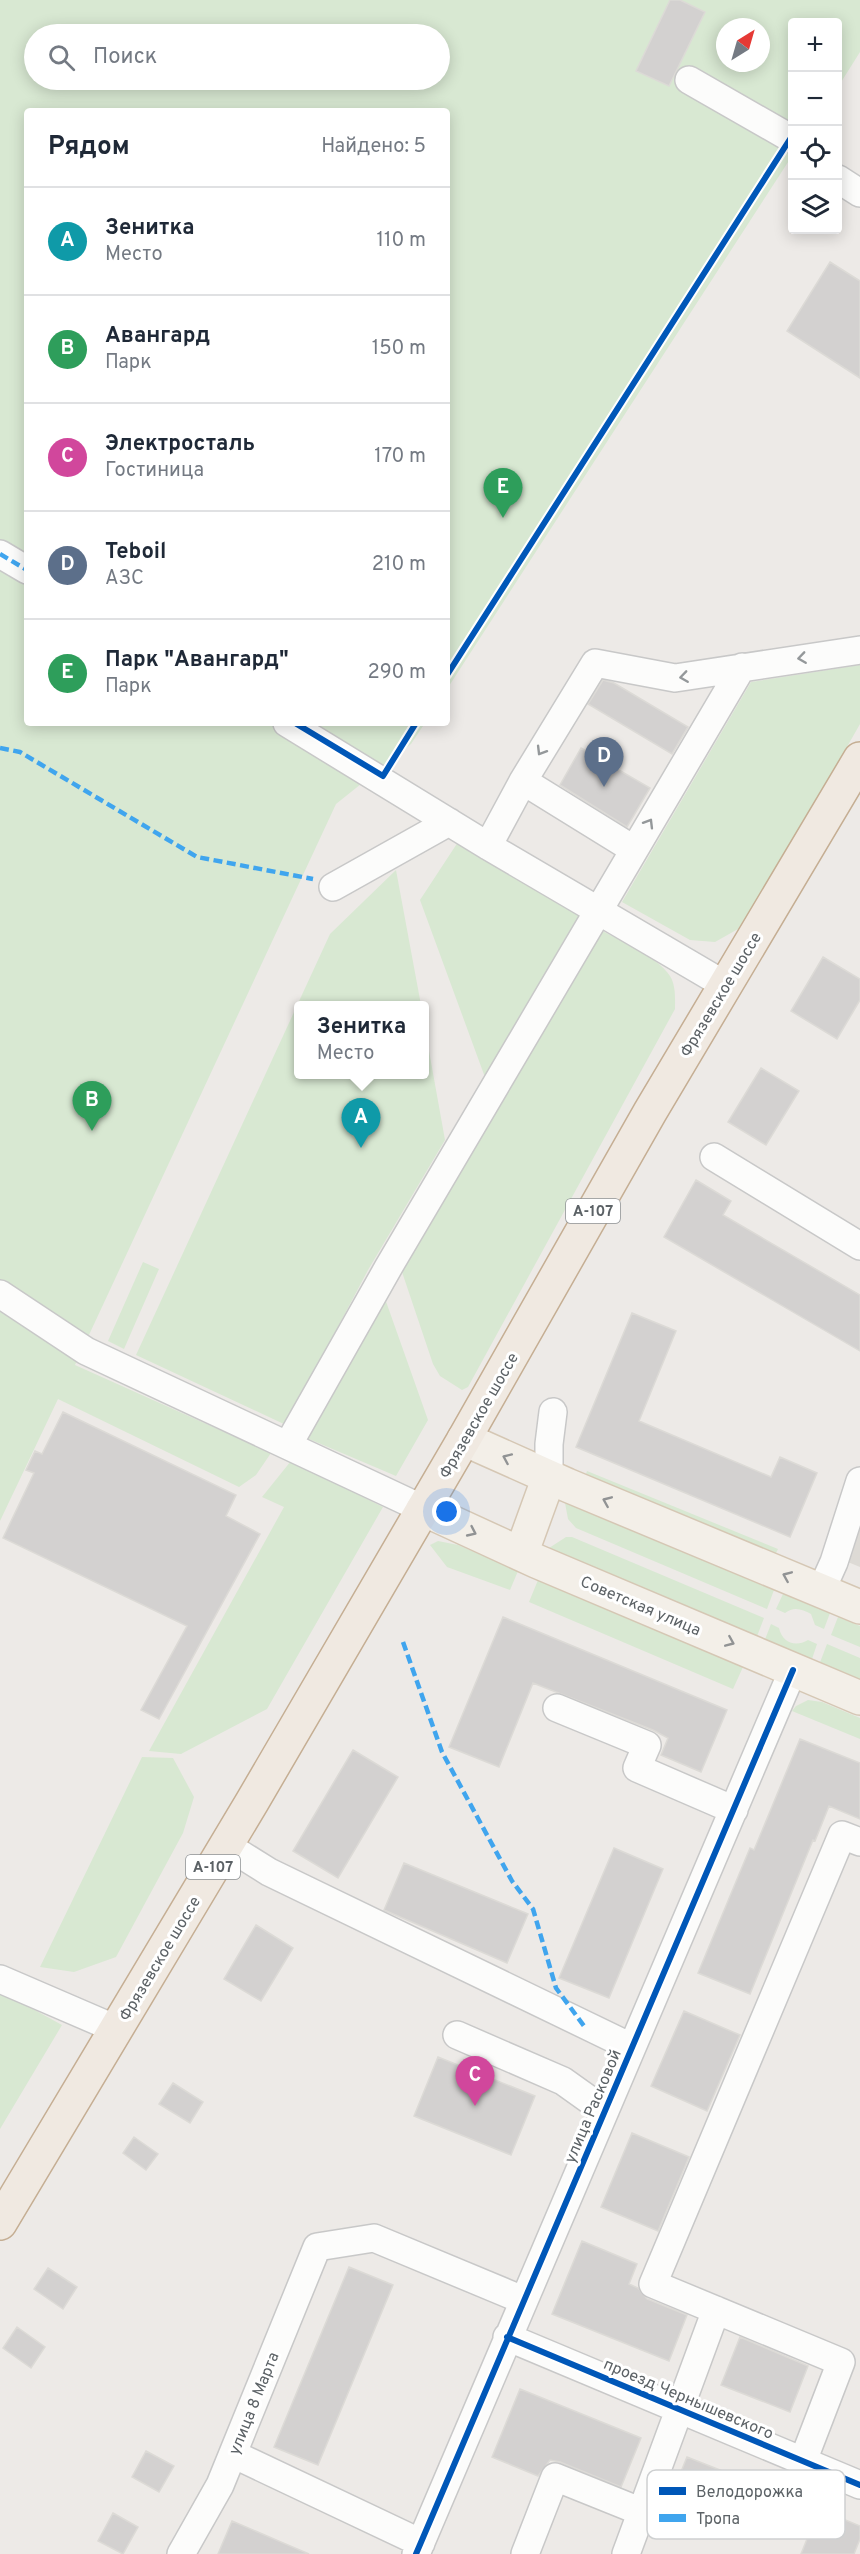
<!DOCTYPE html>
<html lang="ru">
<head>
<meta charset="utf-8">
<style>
  body { margin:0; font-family:Overpass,sans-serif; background:#f2f2f3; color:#1f2937 }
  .controls { position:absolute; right:18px; top:18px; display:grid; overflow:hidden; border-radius:6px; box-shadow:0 3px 15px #0003 }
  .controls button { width:54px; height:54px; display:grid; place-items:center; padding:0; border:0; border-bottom:2px solid #e0e1e3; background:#fff; color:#1f2937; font:30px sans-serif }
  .compass { position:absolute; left:716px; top:18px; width:54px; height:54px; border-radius:50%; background:#fff; box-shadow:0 3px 15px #0003; rotate:37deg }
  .you { position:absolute; left:447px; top:1512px; width:21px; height:21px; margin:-15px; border:4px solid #fff; border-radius:50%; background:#1a73e8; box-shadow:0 0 0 9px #1a73e833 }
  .badge { display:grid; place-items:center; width:39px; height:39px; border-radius:50%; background:#1a73e8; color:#fff; font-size:20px; font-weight:700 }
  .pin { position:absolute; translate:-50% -50px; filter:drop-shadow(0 2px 3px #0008) }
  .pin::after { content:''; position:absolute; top:32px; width:21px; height:18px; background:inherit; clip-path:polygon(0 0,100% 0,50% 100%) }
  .popup { position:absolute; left:294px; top:1001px; width:135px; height:78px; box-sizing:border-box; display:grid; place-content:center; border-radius:6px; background:#fff; filter:drop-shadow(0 2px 4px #0005); font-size:20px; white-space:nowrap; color:#747a83 }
  .popup b { font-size:22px; color:#1f2937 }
  .popup::after { content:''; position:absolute; left:50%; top:100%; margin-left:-12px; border:12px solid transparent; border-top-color:#fff }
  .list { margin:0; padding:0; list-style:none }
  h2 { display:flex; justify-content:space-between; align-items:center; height:78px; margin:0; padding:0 24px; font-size:26px }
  h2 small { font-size:20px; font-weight:400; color:#747a83 }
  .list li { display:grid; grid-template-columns:39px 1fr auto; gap:18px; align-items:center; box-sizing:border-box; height:108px; padding:0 24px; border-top:2px solid #e0e1e3 }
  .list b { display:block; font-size:22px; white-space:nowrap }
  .list p { margin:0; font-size:20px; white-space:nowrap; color:#747a83 }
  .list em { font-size:20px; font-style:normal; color:#747a83 }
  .icon { flex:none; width:33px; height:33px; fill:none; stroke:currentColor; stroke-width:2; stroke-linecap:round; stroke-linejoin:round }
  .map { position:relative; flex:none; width:860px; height:2554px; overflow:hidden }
  .search { position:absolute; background:#fff; box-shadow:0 3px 15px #0003; left:24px; top:24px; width:426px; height:66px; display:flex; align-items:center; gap:15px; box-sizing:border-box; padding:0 21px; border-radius:33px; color:#747a83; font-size:22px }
  .panel { position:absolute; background:#fff; box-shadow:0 3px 15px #0003; left:24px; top:108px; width:426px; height:618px; border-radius:6px }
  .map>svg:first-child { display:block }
  .education { fill:#dddad5 }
  .green { fill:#d8e8d2; fill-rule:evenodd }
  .building { fill:#d3d1d0; stroke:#dcdad6; stroke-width:1.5 }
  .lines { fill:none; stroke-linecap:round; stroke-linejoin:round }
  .minor-casing { stroke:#c8c8c8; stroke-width:30 }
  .major-casing { stroke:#d5c7b4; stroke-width:36 }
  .highway-casing { stroke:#c5ae93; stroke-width:36 }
  .minor { stroke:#fcfcfb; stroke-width:27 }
  .major { stroke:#f3efe8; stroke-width:33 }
  .highway { stroke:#f0e9e1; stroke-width:33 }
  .quiet { stroke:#40a5ee; stroke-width:4.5; stroke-dasharray:9 4.5; stroke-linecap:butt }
  .cycleway-casing { stroke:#fff; stroke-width:10 }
  .cycleway { stroke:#0057b8; stroke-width:6 }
  .oneway { stroke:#94989a }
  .oneway2 { stroke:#919394 }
  .labels { text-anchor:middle; stroke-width:6; stroke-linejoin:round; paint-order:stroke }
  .shield { fill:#fff; stroke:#8d9194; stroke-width:1.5 }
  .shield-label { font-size:15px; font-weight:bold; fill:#5c6266 }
  .street-label { font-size:16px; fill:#5c6266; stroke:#fff }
  .key { fill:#fff; stroke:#ced0d1; stroke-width:1.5 }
  .key-label { font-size:16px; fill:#5c6266 }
</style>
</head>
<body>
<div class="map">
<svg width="860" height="2554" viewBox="0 0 860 2554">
  <rect width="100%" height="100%" fill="#edeae7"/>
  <path class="education" d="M860 1522V1567L843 1560Z"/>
  <path class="green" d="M0 0H860V52L838 87V22H792V156L447 689V111H27V723H425L411 744 336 804 75 1365 271 1453 256 1475 239 1487 58 1399 0 1521ZM725 27H761V63H725ZM34 34H440V80H34Z
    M860 665V724L786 854 738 929 715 942 690 940 622 902 751 682Z
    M458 842 580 916 486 1080 420 900Z
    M396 870 421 1005 298 1006V1074H424V1023L445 1140 368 1270 286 1425 136 1355 330 934Z
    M599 929C620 941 657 956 670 976 676 986 675 998 675 1009L468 1387 462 1390 440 1376 433 1364 402 1272Z
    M143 1262 159 1269 124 1349 108 1341Z
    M383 1293 428 1420 396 1476 302 1436Z
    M291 1461 383 1507 267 1709 181 1754 149 1751 284 1507 262 1497Z
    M587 1471 778 1549 774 1557 584 1480Z
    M565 1503 774 1590 767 1609 576 1528 568 1519Z
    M566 1537H572L764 1618 756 1639 546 1550Z
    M438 1541 458 1545 518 1571 510 1590 447 1567 430 1545Z
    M538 1580 743 1667 733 1689 529 1602Z
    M783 1594 830 1613 824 1629 815 1625 811 1614C802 1609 794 1606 785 1613L776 1609Z
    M838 1617 860 1626V1647L831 1635Z
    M771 1624 779 1628C782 1642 795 1648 808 1640L817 1644 811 1662 764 1642Z
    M827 1644 860 1658V1682L819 1665Z
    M808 1700 822 1702 860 1718V1739L792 1711 796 1706Z
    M142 1757 173 1758 194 1797 183 1833 116 1957 74 1972 40 1967Z
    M0 1991 62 2025 0 2129Z"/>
  <path class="building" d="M670 0H680L705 12 669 86 636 71Z
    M830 262 860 281V378L787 331Z
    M603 680 614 683 688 727 672 754 588 704Z
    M581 748 650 788 627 827 560 785Z
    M823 957 860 979V1000L837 1039 791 1011Z
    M761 1068 799 1091 766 1145 728 1122Z
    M696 1180 731 1201 723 1215 860 1295V1351L664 1237Z
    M632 1313 676 1331 639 1421 771 1477 780 1457 817 1473 790 1537 576 1447Z
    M63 1412 236 1495 226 1516 260 1534 159 1719 141 1710 187 1626 3 1538 34 1473 26 1470 35 1451 42 1454Z
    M503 1617 727 1710 701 1772 661 1755 668 1738 653 1730 533 1683 499 1767 449 1747Z
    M800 1739 860 1763V1819L829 1806 815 1841 813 1840 750 1994 698 1973 750 1848 754 1850Z
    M353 1750 398 1777 338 1878 293 1851Z
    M614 1848 663 1869 609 1998 559 1978Z
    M404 1863 528 1914 507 1963 384 1910Z
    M256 1925 293 1948 261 2001 224 1979Z
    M684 2011 740 2035 707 2111 651 2086Z
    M438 2057 535 2096 511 2155 414 2116Z
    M173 2083 203 2102 190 2123 159 2104Z
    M632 2133 689 2157 658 2231 601 2207Z
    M134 2137 158 2154 146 2170 123 2153Z
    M582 2241 637 2264 629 2284 638 2288 647 2299 687 2315 669 2361 552 2314Z
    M349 2267 393 2285 318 2465 274 2447Z
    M48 2268 77 2287 63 2309 34 2289Z
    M17 2327 45 2347 31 2368 3 2348Z
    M740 2337 808 2366 790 2412 721 2385Z
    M520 2389 641 2438 621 2487 560 2462 550 2460 538 2476 492 2457Z
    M146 2451 174 2466 159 2492 132 2477Z
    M687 2457 758 2485 738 2535 667 2506Z
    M819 2509 860 2526V2539L854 2554H801Z
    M113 2513 138 2527 123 2554 98 2541Z
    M232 2521 309 2554H218Z"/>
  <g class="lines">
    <g class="minor-casing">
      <path id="minor" d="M689 80 792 139
        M838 179 860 193
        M0 554 27 570
        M287 723 488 846 725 985
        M523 781 633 849
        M488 846 523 781 595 663 675 678 860 650
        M333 887 449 822
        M714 1157 860 1246
        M0 1294 86 1351 423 1509
        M288 1445 388 1268 742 667
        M549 1477V1444L553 1412
        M821 1591 834 1562 860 1481
        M557 1708 647 1745 637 1768 734 1810
        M226 1845 269 1872 631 2047
        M0 1979 116 2029
        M457 2035 563 2081 605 2111
        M507 2337 860 2485
        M233 2454 421 2543
        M803 2461 841 2362 653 2284 842 1835 860 1842
        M181 2554 220 2485 317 2247 374 2238 523 2300
        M416 2554 793 1670
        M525 2554 555 2477 642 2512
        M626 2554 716 2310"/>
    </g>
    <g class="major-casing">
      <path id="major" d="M464 1439 567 1485 860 1607
        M423 1509 536 1561 860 1698
        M521 1554 549 1477"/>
    </g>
    <g class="highway-casing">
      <path id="highway" d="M0 2223 252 1802 464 1439 650 1112 860 759"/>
    </g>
    <use href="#minor" class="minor"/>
    <use href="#major" class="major"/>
    <use href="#highway" class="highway"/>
    <path class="quiet" d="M0 554 27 570
      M0 748 20 752 197 857 313 879
      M403 1642 442 1752 512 1881 533 1909 556 1988 584 2026"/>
    <g class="cycleway-casing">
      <path id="cycleway" d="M447 675 792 136
        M295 723 383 776 416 723
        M507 2337 860 2485
        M416 2554 793 1670"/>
    </g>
    <use href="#cycleway" class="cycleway"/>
  </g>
  <defs><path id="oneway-chevron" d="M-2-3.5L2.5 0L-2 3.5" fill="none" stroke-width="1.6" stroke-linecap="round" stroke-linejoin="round" transform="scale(1.5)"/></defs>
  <g class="oneway">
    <use href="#oneway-chevron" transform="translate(802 658) rotate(172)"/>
    <use href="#oneway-chevron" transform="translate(684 677) rotate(172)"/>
    <use href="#oneway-chevron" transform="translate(541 751) rotate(121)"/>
    <use href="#oneway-chevron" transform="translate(649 823) rotate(-59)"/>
  </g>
  <g class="oneway2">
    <use href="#oneway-chevron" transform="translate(507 1458) rotate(-156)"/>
    <use href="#oneway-chevron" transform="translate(607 1501) rotate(-157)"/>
    <use href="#oneway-chevron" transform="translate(472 1532) rotate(25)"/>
    <use href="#oneway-chevron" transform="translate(787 1576) rotate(-157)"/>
    <use href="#oneway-chevron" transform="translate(730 1642) rotate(23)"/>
  </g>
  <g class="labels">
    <g class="shield">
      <rect x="566" y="1199" width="54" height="24" rx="4.5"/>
      <rect x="186" y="1855" width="54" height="24" rx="4.5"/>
    </g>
    <g class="shield-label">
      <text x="593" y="1216">А-107</text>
      <text x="213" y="1872">А-107</text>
    </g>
    <g class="street-label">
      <text transform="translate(720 994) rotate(-59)" y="6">Фрязевское шоссе</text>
      <text transform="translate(478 1415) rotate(-60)" y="6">Фрязевское шоссе</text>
      <text transform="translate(641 1605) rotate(23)" y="6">Советская улица</text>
      <text transform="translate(159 1958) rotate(-59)" y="6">Фрязевское шоссе</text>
      <text transform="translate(592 2106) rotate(-67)" y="6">улица Расковой</text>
      <text transform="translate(689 2398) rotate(23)" y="6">проезд Чернышевского</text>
      <text transform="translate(253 2403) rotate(-68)" y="6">улица 8 Марта</text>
    </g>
  </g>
  <rect x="647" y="2470" width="198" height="69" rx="9" class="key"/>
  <rect x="659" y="2487" width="27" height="8" fill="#0057b8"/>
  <rect x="659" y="2514" width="27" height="8" fill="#40a5ee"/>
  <g class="key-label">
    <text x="696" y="2497">Велодорожка</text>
    <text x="696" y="2524">Тропа</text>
  </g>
</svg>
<div class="controls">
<button>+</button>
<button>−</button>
<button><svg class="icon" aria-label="locate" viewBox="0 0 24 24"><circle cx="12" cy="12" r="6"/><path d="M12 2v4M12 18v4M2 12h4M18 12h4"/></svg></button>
<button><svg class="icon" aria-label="layers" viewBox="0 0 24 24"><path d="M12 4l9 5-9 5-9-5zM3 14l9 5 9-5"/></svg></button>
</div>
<svg class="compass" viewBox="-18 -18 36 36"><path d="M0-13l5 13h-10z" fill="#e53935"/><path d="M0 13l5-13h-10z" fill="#747a83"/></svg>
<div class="you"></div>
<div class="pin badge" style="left:361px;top:1148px;background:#0f9aa8">A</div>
<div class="popup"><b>Зенитка</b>Место</div>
<div class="pin badge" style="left:92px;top:1131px;background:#2e9e5b">B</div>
<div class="pin badge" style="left:475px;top:2106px;background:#d1479c">C</div>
<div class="pin badge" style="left:604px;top:787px;background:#5c6f8a">D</div>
<div class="pin badge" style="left:503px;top:518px;background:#2e9e5b">E</div>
<div class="search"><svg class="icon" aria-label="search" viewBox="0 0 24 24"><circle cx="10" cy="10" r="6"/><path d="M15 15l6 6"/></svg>Поиск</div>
<section class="panel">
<h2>Рядом<small>Найдено: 5</small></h2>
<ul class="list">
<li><span class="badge" style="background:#0f9aa8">A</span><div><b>Зенитка</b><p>Место</p></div><em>110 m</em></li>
<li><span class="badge" style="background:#2e9e5b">B</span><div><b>Авангард</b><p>Парк</p></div><em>150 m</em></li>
<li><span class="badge" style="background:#d1479c">C</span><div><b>Электросталь</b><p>Гостиница</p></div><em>170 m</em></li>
<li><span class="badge" style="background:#5c6f8a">D</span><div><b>Teboil</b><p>АЗС</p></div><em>210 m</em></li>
<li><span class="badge" style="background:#2e9e5b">E</span><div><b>Парк &quot;Авангард&quot;</b><p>Парк</p></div><em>290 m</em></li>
</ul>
</section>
</div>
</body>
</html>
